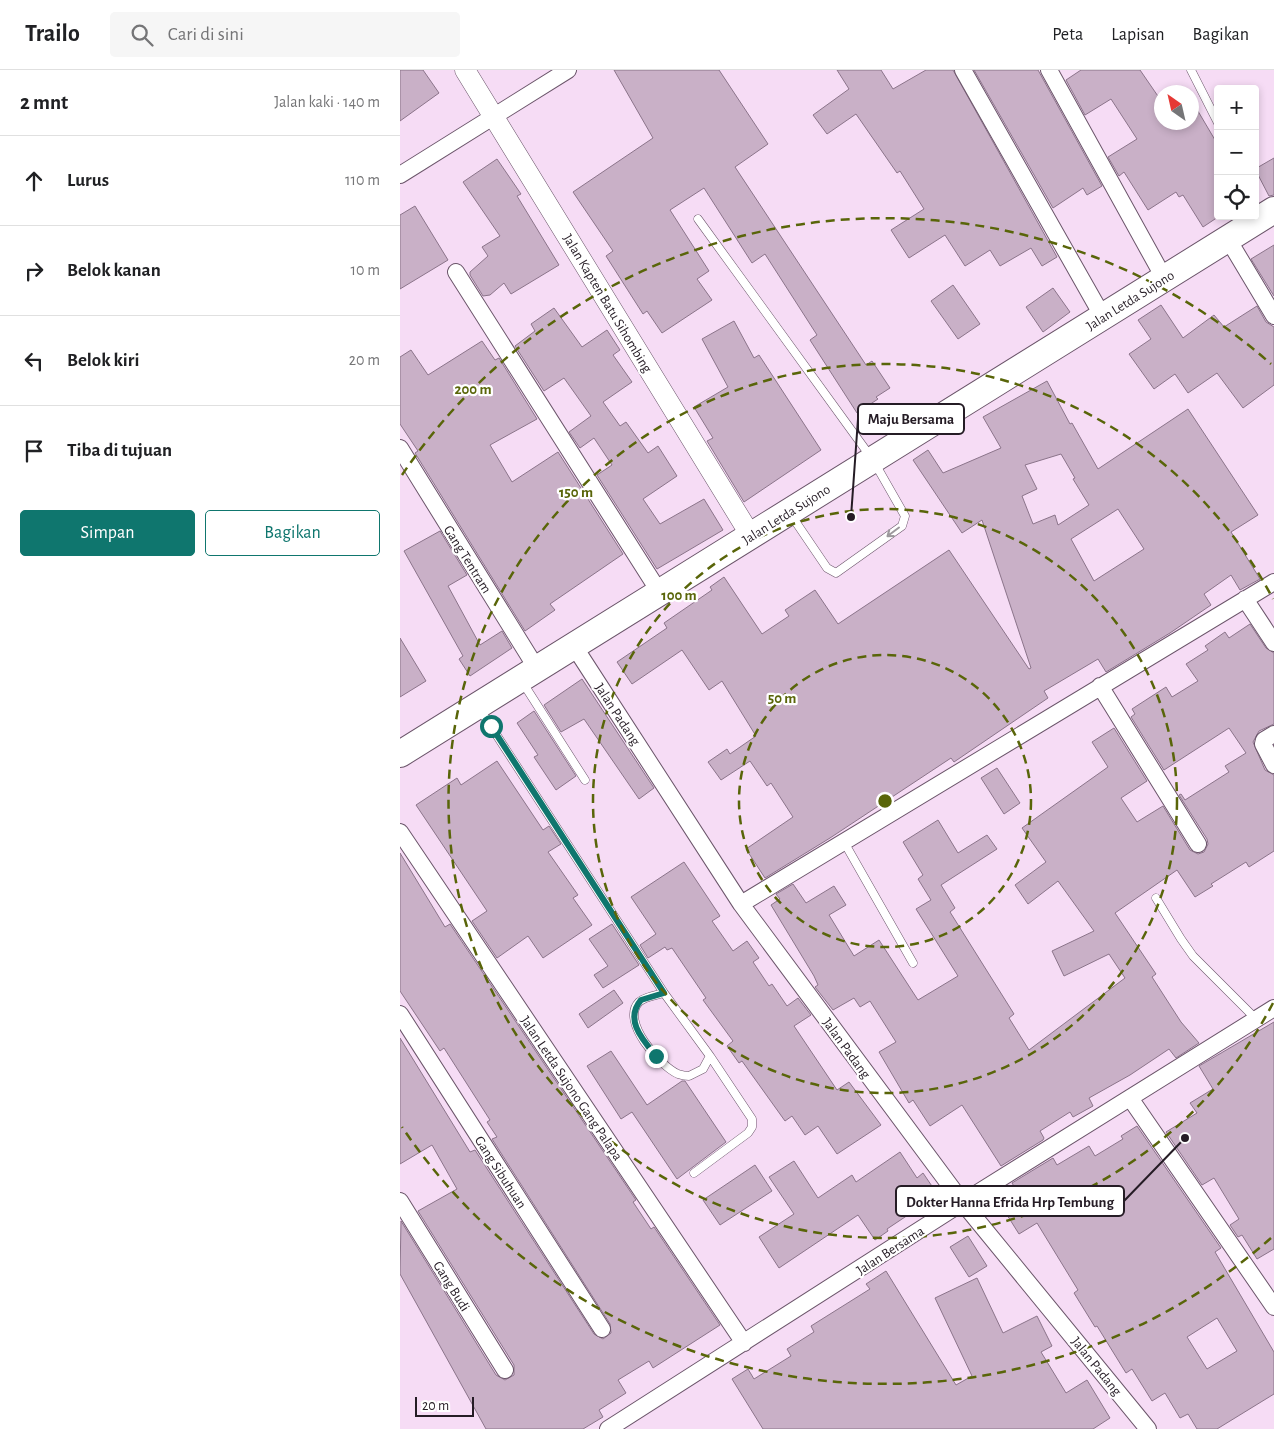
<!DOCTYPE html>
<html lang="id">
<head>
<meta charset="utf-8">
<style>
  body { margin:0; font-family:"Alegreya Sans",sans-serif; background:#f6f6f6; color:#202124 }
  .controls { position:absolute; right:15px; top:15px; display:grid; overflow:hidden; border-radius:5px; box-shadow:0 2px 8px #0003 }
  .controls button { width:45px; height:45px; display:grid; place-items:center; padding:0; border:0; border-bottom:1px solid #e0e0e0; background:#fff; color:#202124; font:25px sans-serif }
  .compass { position:absolute; left:754px; top:15px; width:45px; height:45px; border-radius:50%; background:#fff; box-shadow:0 2px 8px #0003; rotate:326deg }
  .scale { position:absolute; left:15px; bottom:12px; width:59px; box-sizing:border-box; padding-left:5px; border:2px solid #251c25; border-top:0; font-size:14px; line-height:18px; white-space:nowrap; color:#251c25; -webkit-text-stroke:4px #fff; paint-order:stroke }
  .stop { position:absolute; width:15px; height:15px; margin:-11px; border:4px solid #0f766e; border-radius:50%; background:#fff }
  .stop.end { background:#0f766e; border-color:#fff; box-shadow:0 1px 5px #0008 }
  .list { margin:0; padding:0; list-style:none }
  h2 { display:flex; justify-content:space-between; align-items:center; height:65px; margin:0; padding:0 20px; font-size:21px }
  h2 small { font-size:16px; font-weight:400; color:#757577 }
  .list li { display:grid; grid-template-columns:32px 1fr auto; gap:15px; align-items:center; box-sizing:border-box; height:90px; padding:0 20px; border-top:1px solid #e0e0e0 }
  .list b { display:block; font-size:19px; white-space:nowrap }
  .list em { font-size:16px; font-style:normal; color:#757577 }
  .actions { display:flex; gap:10px; padding:15px 20px }
  .actions a { flex:1; padding:11px 0; border:1px solid #0f766e; border-radius:5px; text-align:center; font-size:18px; color:#0f766e }
  .actions .main { background:#0f766e; color:#fff }
  .icon { flex:none; width:28px; height:28px; fill:none; stroke:currentColor; stroke-width:2; stroke-linecap:round; stroke-linejoin:round }
  .map { position:relative; flex:none; width:874px; height:1359px; overflow:hidden }
  header { display:flex; align-items:center; gap:30px; box-sizing:border-box; height:70px; padding:0 25px; background:#fff; border-bottom:1px solid #e0e0e0 }
  header strong { font-size:24px }
  nav { display:flex; gap:28px; margin-inline-start:auto; font-size:18px }
  .search { width:350px; height:45px; background:#f6f6f6; display:flex; align-items:center; gap:12px; box-sizing:border-box; padding:0 18px; border-radius:5px; color:#757577; font-size:19px }
  main { display:flex }
  aside { flex:1; background:#fff }
  .map>svg:first-child { display:block }
  .building { fill:#c9b0c7; stroke:#8b748a; fill-rule:evenodd }
  .lines { fill:none; stroke-linecap:round; stroke-linejoin:round }
  .service-casing { stroke:#6b556a; stroke-width:9 }
  .minor-casing { stroke:#6b556a; stroke-width:18 }
  .tertiary-casing { stroke:#6b556a; stroke-width:21 }
  .trunk-casing { stroke:#6b556a; stroke-width:28 }
  .service { stroke:#fff; stroke-width:8 }
  .minor { stroke:#fff; stroke-width:16 }
  .tertiary { stroke:#fff; stroke-width:20 }
  .trunk { stroke:#fff; stroke-width:26 }
  .oneway { stroke:#9d999d }
  .route { stroke:#0f766e; stroke-width:6 }
  .ring { fill:none; stroke:#596509; stroke-width:2.5; stroke-dasharray:9 6 }
  .labels { text-anchor:middle; stroke-width:4.5; stroke-linejoin:round; paint-order:stroke }
  .street-label { font-size:14px; fill:#251c25; stroke:#fff }
  .centre { fill:#596509; stroke:#fff; stroke-width:2.5 }
  .ring-label { font-size:15px; text-anchor:middle; font-weight:bold; fill:#596509; stroke:#fff; stroke-width:4.5; stroke-linejoin:round; paint-order:stroke }
  .leader { fill:none; stroke:#251c25; stroke-width:2 }
  .callout-dot { fill:#251c25; stroke:#fff; stroke-width:2 }
  .callout { fill:#fff; stroke:#251c25; stroke-width:2 }
  .callout-label { font-size:15px; text-anchor:middle; font-weight:bold; fill:#251c25 }
</style>
</head>
<body>
<header>
<strong>Trailo</strong>
<div class="search"><svg class="icon" aria-label="search" viewBox="0 0 24 24"><circle cx="10" cy="10" r="6"/><path d="M15 15l6 6"/></svg>Cari di sini</div>
<nav><a>Peta</a><a>Lapisan</a><a>Bagikan</a></nav>
</header>
<main>
<aside>
<h2>2 mnt<small>Jalan kaki · 140 m</small></h2>
<ul class="list">
<li><svg class="icon" aria-label="ahead" viewBox="0 0 24 24"><path d="M12 20V5M6 11l6-6 6 6"/></svg><div><b>Lurus</b></div><em>110 m</em></li>
<li><svg class="icon" aria-label="right" viewBox="0 0 24 24"><path d="M7 20v-9h11M14 6l5 5-5 5"/></svg><div><b>Belok kanan</b></div><em>10 m</em></li>
<li><svg class="icon" aria-label="left" viewBox="0 0 24 24"><path d="M17 20v-9H6M10 6l-5 5 5 5"/></svg><div><b>Belok kiri</b></div><em>20 m</em></li>
<li><svg class="icon" aria-label="arrive" viewBox="0 0 24 24"><path d="M6 21V4h12l-3 4 3 4H6"/></svg><div><b>Tiba di tujuan</b></div></li>
</ul>
<div class="actions"><a class="main">Simpan</a><a>Bagikan</a></div>
</aside>
<div class="map">
<svg width="874" height="1359" viewBox="0 0 874 1359">
  <rect width="100%" height="100%" fill="#f6dcf5"/>
  <path class="building" d="M0 0H23L39 23 0 51Z
    M214 0H319L368 74 335 97 466 295 472 291 490 318 476 327 478 329 457 343 410 270 417 265 365 184 352 193 304 118 270 140 309 201 297 209 312 230 262 263 247 241 243 244 206 186 213 181 173 122 253 68Z
    M437 0H481L493 19 526 0H553L657 187 642 196 631 178 600 196 590 180 565 196 545 165 509 188 491 160 524 139 500 101 497 103 456 44 427 64 413 45 449 19Z
    M574 0H638L702 116 687 125 683 118 653 138Z
    M681 0H740L762 32V52H792V31L818 75V147L803 157 783 125 779 127 776 122 748 140 724 102 719 106 708 87 737 69 711 29 685 45 666 10Z
    M874 88V125L869 126 855 99Z
    M97 89 121 124 117 126 159 195 111 224 104 213 90 225 83 226 70 205V202L88 186 82 177 100 166 63 112Z
    M15 136 48 190 0 219V145Z
    M874 175V226L851 189Z
    M553 215 580 254 558 269 531 231Z
    M653 218 670 242 643 262 626 237Z
    M761 235 783 268 814 245 824 257 857 236 866 252 874 257V315L843 338 817 303 788 323 775 304 754 319 729 284 751 269 738 250Z
    M154 238 182 277 207 260 220 280 213 285 232 312 203 332 220 356 226 352 248 383 258 376 277 406 243 429 260 454 304 429 323 460 257 499 197 405 212 395 194 368 180 378 169 362 191 346 164 308 144 321 115 276 135 261 131 254Z
    M334 251 354 288 359 285 421 380 344 432 307 371 313 368 294 337 328 317 302 269Z
    M82 271 95 290 99 288 137 349 90 375 112 412 158 382 223 484 150 534 155 540 125 561 15 383 18 381 0 354V287L11 280 28 305Z
    M647 311 670 354 672 353 698 399 788 339 858 445 831 462 860 509 840 520 831 505 804 524 811 535 770 563 706 602 698 589 644 621 648 628 554 692 551 688 430 768 365 808 346 779 393 747 371 713 367 716 350 691 321 710 308 692 327 679 330 684 356 666 322 611 309 620 282 580 232 614 217 592 267 558 264 553 312 520 310 517 324 507 362 564 389 546 385 540 415 520 438 554 549 480 629 599 631 598 582 450 562 463 513 390 528 380 543 403 601 378 583 347ZM661 384 675 408 673 409 689 435 658 455 655 445 633 454 622 426 637 419 625 395ZM718 439 744 479 694 511 671 469Z
    M40 461 67 505 48 516 80 575 102 561 112 578 70 606 59 589 63 586 4 481Z
    M850 554 866 578 874 583V654L859 661 853 672 865 700 874 705V781L849 797 846 792 811 814 813 816 795 827 777 800 715 843 756 904 752 907 781 952 799 973 776 988 769 979 730 1005 689 1028 693 1036 673 1047 670 1042 640 1061 644 1068 643 1070 601 1096 562 1035 530 1056 513 1030 509 1033 479 982 496 972 470 931 460 937 454 928 433 940 415 917 418 915 414 906 371 835 380 829 376 824 393 814 406 833 434 816 446 835 429 845 454 886 479 870 518 930 558 906 516 839 531 830 518 809 523 805 503 772 538 750 558 783 587 765 597 779 541 815 555 838 550 842 614 944 609 948 629 980 725 908 709 884 664 906 652 881 694 861 658 811 628 834 615 815 646 792 622 758 708 697 692 672 714 658 747 711 721 728 737 752 763 736 790 780 798 784 804 782 808 774 807 769 779 725 781 724 785 730 829 702 825 696 846 683 829 658 764 700 731 647 735 644 732 639 766 617 772 627 798 611 786 594 808 580 805 576 825 562 829 568Z
    M0 568 26 611 0 627Z
    M182 609 254 718 239 729 184 649 161 662 144 635Z
    M134 641 176 706 156 720 134 687 138 685 117 653Z
    M97 691 143 760 149 756 161 774 148 782 178 825 173 828 192 855 143 888 128 866 97 888 72 851 87 841 16 735 57 708 61 715Z
    M597 698 620 733 604 744 581 708Z
    M0 783 45 857 50 854 236 1130 233 1132 251 1159 254 1157 320 1255 253 1298 249 1291 218 1310 226 1323 199 1340 203 1347 183 1359H86L0 1204 1 1151 96 1305 105 1310 114 1305V1295L18 1141 57 1119 32 1075 0 1094V968L70 1082 75 1080 194 1264 203 1269 211 1263 210 1254 92 1069 97 1067 87 1052 90 1050 44 978 40 981 0 921Z
    M284 792 320 846 312 851 333 881 347 871 359 888 353 892 369 916 372 914 387 936 398 928 411 945 394 956 437 1020 449 1012 481 1055 437 1084 418 1056 405 1065 392 1046 385 1051 342 991 339 993 327 976 333 971 303 930 306 928 272 878 267 880 265 877 248 888 240 875 256 864 231 827Z
    M212 854 239 895 203 918 194 905 208 896 189 869Z
    M214 920 223 933 188 958 179 944Z
    M874 952V1179L857 1189 842 1165 838 1167 830 1155 839 1149 814 1108 802 1115 766 1062 797 1043 790 1033 813 1019 799 996Z
    M211 981 247 1035 282 1011H285L326 1072 277 1109 232 1042 221 1049 187 996Z
    M737 1056 821 1178 815 1182 874 1282V1324L817 1359H797L788 1344 780 1348 765 1323 752 1331 732 1299 726 1303 697 1256 695 1257 674 1223 678 1220 637 1153 619 1164 597 1129 615 1118 612 1113 653 1088 657 1095 689 1076 695 1086 723 1069 721 1066ZM817 1248 837 1281 807 1299 787 1267Z
    M500 1082 517 1108 523 1103 538 1125 487 1159 488 1161 475 1170 458 1145 379 1198 359 1167 394 1144 369 1107 394 1091 418 1128 452 1105 456 1112Z
    M355 1095 372 1121 320 1155 303 1130Z
    M568 1166 587 1196 569 1207 550 1177Z
    M486 1201 556 1315 572 1306 535 1228 577 1208 603 1263 637 1246 652 1276 641 1282 666 1323 687 1310 710 1348 693 1359H363L332 1309 348 1299 354 1309 391 1286 387 1279 414 1262 411 1256 470 1219 466 1214Z"/>
  <g class="lines">
    <g class="service-casing">
      <path id="service" d="M791 0 818 53
        M298 149 473 390 505 446 502 456 436 503 427 498 391 445
        M123 613 185 710
        M79 638 264 923 310 986 352 1049V1057L348 1063 294 1103
        M444 772 513 893
        M756 828 781 869 793 886 856 949
        M264 923C257 925 244 927 239 932 220 951 260 996 278 1004 281 1005 286 1006 289 1006L303 999 310 986"/>
    </g>
    <g class="minor-casing">
      <path id="minor" d="M563 0 703 247
        M649 0 764 208
        M0 105 168 0
        M828 169 874 246
        M56 202 260 523
        M0 378 137 599
        M845 529 874 573
        M174 576 341 834 563 1133 748 1359
        M700 616 798 774
        M874 664 864 670 863 674 874 695
        M0 762 344 1273
        M341 834 874 512
        M0 944 202 1259
        M730 1028 874 1237
        M0 1131 105 1300
        M208 1359 579 1122 874 938"/>
    </g>
    <g class="tertiary-casing">
      <path id="tertiary" d="M65 0 351 466"/>
    </g>
    <g class="trunk-casing">
      <path id="trunk" d="M0 684 874 140"/>
    </g>
    <use href="#service" class="service"/>
    <use href="#minor" class="minor"/>
    <use href="#tertiary" class="tertiary"/>
    <use href="#trunk" class="trunk"/>
  </g>
  <defs><path id="oneway-shaft" d="M-6 0H5M1.5-3L5.5 0L1.5 3" fill="none" stroke-width="1.6" stroke-linecap="round" stroke-linejoin="round" transform="scale(1.25)"/></defs>
  <use class="oneway" href="#oneway-shaft" transform="translate(493 462) rotate(143)"/>
  <g class="lines">
    <path class="route" d="M91 656 264 923 241 930C224 950 243 970 256 986"/>
  </g>
  <g class="ring">
    <circle cx="485" cy="731" r="146"/>
    <circle cx="485" cy="731" r="292"/>
    <path d="M873 933A437 437 0 1 1 873 529"/>
    <path d="M871 1168A583 583 0 0 1 2 1057M2 405A583 583 0 0 1 871 294"/>
  </g>
  <g class="labels">
    <g class="street-label">
      <text transform="translate(730 230) rotate(-32)" y="5">Jalan Letda Sujono</text>
      <text transform="translate(208 233) rotate(59)" y="5">Jalan Kapten Batu Sihombing</text>
      <text transform="translate(386 444) rotate(-32)" y="5">Jalan Letda Sujono</text>
      <text transform="translate(68 489) rotate(58)" y="5">Gang Tentram</text>
      <text transform="translate(218 644) rotate(57)" y="5">Jalan Padang</text>
      <text transform="translate(447 978) rotate(54)" y="5">Jalan Padang</text>
      <text transform="translate(172 1018) rotate(56)" y="5">Jalan Letda Sujono Gang Palapa</text>
      <text transform="translate(101 1102) rotate(57)" y="5">Gang Sibuhuan</text>
      <text transform="translate(490 1180) rotate(-33)" y="5">Jalan Bersama</text>
      <text transform="translate(52 1216) rotate(58)" y="5">Gang Budi</text>
      <text transform="translate(697 1296) rotate(51)" y="5">Jalan Padang</text>
    </g>
  </g>
  <circle cx="485" cy="731" r="8" class="centre"/>
  <g class="ring-label">
    <text x="73" y="324">200 m</text>
    <text x="176" y="427">150 m</text>
    <text x="279" y="530">100 m</text>
    <text x="382" y="633">50 m</text>
  </g>
  <path class="leader" d="M451 447L458 349M785 1068L724 1131"/>
  <g class="callout-dot">
    <circle cx="451" cy="447" r="5"/>
    <circle cx="785" cy="1068" r="5"/>
  </g>
  <g class="callout">
    <rect x="458" y="334" width="106" height="30" rx="5"/>
    <rect x="496" y="1116" width="228" height="30" rx="5"/>
  </g>
  <g class="callout-label">
    <text x="511" y="354">Maju Bersama</text>
    <text x="610" y="1137">Dokter Hanna Efrida Hrp Tembung</text>
  </g>
</svg>
<div class="controls">
<button>+</button>
<button>−</button>
<button><svg class="icon" aria-label="locate" viewBox="0 0 24 24"><circle cx="12" cy="12" r="6"/><path d="M12 2v4M12 18v4M2 12h4M18 12h4"/></svg></button>
</div>
<svg class="compass" viewBox="-18 -18 36 36"><path d="M0-13l5 13h-10z" fill="#e53935"/><path d="M0 13l5-13h-10z" fill="#757577"/></svg>
<div class="scale">20 m</div>
<div class="stop" style="left:91px;top:656px"></div>
<div class="stop end" style="left:256px;top:986px"></div>
</div>
</main>
</body>
</html>
